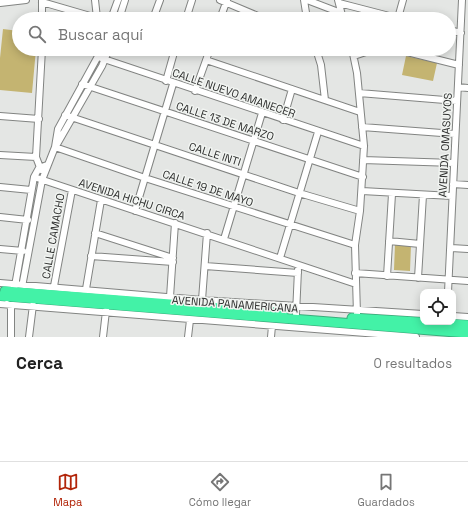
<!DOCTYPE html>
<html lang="es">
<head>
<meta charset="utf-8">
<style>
  body { margin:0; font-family:"Space Grotesk",sans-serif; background:#f2f2f2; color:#222 }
  .controls { position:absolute; right:12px; bottom:12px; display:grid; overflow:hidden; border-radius:8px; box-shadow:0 2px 10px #0003 }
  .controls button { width:36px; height:36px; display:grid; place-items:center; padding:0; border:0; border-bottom:1px solid #e0e0e0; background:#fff; color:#222; font:20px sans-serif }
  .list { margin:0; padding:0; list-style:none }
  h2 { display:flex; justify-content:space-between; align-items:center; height:52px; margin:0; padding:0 16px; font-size:17px }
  h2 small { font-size:13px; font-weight:400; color:#767676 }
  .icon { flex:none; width:22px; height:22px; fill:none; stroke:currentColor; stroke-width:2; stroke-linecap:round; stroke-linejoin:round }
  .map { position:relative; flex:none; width:468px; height:337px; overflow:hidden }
  .search { position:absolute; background:#fff; box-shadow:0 2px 10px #0003; left:12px; right:12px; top:12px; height:44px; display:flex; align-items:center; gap:10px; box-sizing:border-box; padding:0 14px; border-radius:22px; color:#767676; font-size:15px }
  .sheet { height:124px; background:#fff }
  nav { display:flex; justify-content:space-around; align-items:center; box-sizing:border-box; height:56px; border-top:1px solid #e0e0e0; background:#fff; font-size:11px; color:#767676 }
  nav a { display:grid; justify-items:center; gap:2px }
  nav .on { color:#b22509 }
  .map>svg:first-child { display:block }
  .green { fill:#c4b471 }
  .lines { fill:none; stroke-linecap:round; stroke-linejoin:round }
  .minor-casing { stroke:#828482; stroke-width:8 }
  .highway-casing { stroke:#3bad7c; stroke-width:11 }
  .minor { stroke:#fff; stroke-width:6 }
  .highway { stroke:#43f2a7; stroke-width:9 }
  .labels { text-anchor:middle; stroke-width:3; stroke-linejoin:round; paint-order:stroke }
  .street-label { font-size:11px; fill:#2d2e2d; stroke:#f1f4f1 }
</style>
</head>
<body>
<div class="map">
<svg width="468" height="337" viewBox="0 0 468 337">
  <rect width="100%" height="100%" fill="#e4e6e4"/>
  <path class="green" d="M3 29 19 31V49H36L32 93 0 90V58Z
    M406 56 437 63 433 81 402 75Z
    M395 244 411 245 410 271 394 270Z"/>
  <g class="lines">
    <g class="minor-casing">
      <path id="minor" d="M42 0V19
        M220 0 265 19
        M304 0 307 19
        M307 0 341 13
        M338 0 343 19
        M42 2 97 18 95 0
        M0 3 26 0
        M339 3 401 19
        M398 18 403 0
        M111 19 118 0
        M119 19 125 0
        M153 19 160 0
        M186 19 192 0
        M220 19 227 0
        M449 30 461 33
        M316 49 321 65 325 100
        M352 49 357 73 364 146 360 211 355 245 357 314
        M395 49 459 65
        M354 56 375 49
        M98 57 364 146
        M206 60 360 112
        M166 81 175 49
        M82 84 363 177
        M458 87 468 88
        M195 91 210 49
        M359 93 457 101
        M65 115 299 193 360 211
        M0 116 39 119
        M283 120 292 89
        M362 127 455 134
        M56 146 102 66 109 49
        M55 147 145 178 355 245
        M0 155 36 157
        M363 160 454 163
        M41 170 36 157 42 49
        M34 177 356 284
        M453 184 468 185
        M0 187 31 190
        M362 191 452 196
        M135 211 173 84
        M0 217 28 220
        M95 233 173 258
        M224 239 262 113
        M389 241 420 244
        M451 248 468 249
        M0 249 23 251
        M91 256 173 262
        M280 258 318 132
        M205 266 298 273
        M355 273 468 281
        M387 276 392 194
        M418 278 423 195
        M0 283 202 300 423 314
        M15 286 34 177 39 168 47 165
        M54 286 72 190
        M22 287 42 180 55 147 58 129 102 49
        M86 289 101 200
        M448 292 462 0
        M170 297 175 223
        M202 300 207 233
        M0 304 416 337
        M7 304 11 306V337
        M296 314 298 270
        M453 316 468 317
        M29 337 33 305
        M103 337 106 311
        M188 337 190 320
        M271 337 272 326"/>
    </g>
    <g class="highway-casing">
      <path id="highway" d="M5 291 283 313
        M0 296 468 333
        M352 318 468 325"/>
    </g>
    <use href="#minor" class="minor"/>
    <use href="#highway" class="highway"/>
  </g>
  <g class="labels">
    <g class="street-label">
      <text transform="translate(234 93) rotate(19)" y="4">CALLE NUEVO AMANECER</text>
      <text transform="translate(225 121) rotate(18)" y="4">CALLE 13 DE MARZO</text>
      <text transform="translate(445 145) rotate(-87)" y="4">AVENIDA OMASUYOS</text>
      <text transform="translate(215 154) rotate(18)" y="4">CALLE INTI</text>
      <text transform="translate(208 188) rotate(18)" y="4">CALLE 19 DE MAYO</text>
      <text transform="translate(132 199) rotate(18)" y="4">AVENIDA HICHU CIRCA</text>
      <text transform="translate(53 236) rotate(-80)" y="4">CALLE CAMACHO</text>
      <text transform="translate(235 304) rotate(4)" y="4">AVENIDA PANAMERICANA</text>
    </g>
  </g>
</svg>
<div class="controls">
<button><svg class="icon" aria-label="locate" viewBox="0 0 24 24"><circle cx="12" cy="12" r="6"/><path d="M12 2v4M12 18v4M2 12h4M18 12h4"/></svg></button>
</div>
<div class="search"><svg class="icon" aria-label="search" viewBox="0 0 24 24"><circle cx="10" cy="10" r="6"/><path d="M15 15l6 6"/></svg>Buscar aquí</div>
</div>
<section class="sheet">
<h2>Cerca<small>0 resultados</small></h2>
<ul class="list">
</ul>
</section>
<nav>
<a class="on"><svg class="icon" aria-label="map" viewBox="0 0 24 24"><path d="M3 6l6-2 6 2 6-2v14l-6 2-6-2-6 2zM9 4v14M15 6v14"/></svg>Mapa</a>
<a><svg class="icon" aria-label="directions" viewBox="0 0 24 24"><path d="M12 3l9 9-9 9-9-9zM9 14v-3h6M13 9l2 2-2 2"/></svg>Cómo llegar</a>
<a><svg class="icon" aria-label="saved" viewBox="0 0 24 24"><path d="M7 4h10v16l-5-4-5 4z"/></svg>Guardados</a>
</nav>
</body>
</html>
